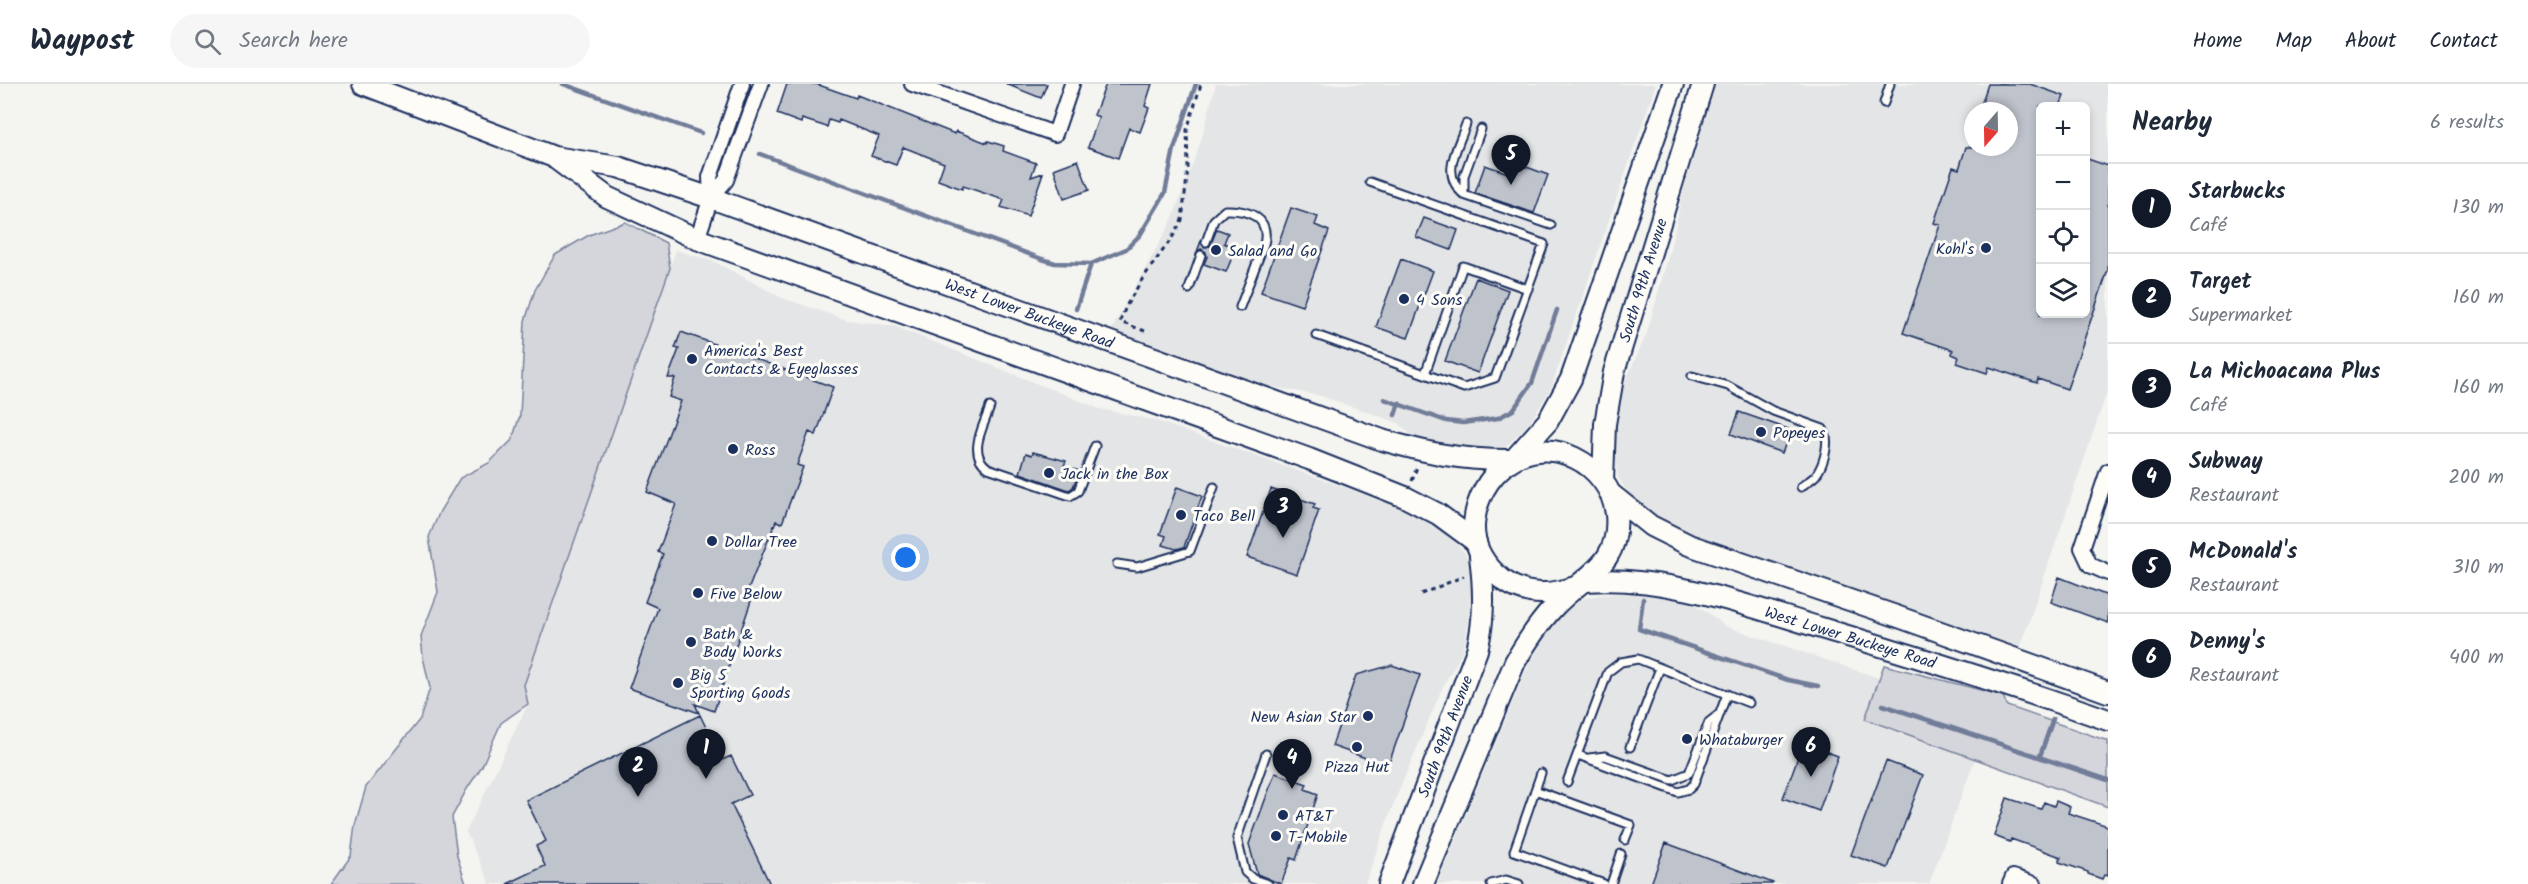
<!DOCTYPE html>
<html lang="en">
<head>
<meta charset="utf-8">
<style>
  body { margin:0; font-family:Kalam,sans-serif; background:#f6f6f7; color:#1f2937 }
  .controls { position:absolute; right:18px; top:18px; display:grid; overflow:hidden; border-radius:9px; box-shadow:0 3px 9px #0003 }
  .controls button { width:54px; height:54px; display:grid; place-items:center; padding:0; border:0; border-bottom:2px solid #e0e1e3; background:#fff; color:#1f2937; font:30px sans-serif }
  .compass { position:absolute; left:1964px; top:18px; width:54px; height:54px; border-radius:50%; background:#fff; box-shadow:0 3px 9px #0003; rotate:200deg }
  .you { position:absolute; left:906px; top:474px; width:21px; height:21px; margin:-15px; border:4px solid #fff; border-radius:50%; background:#1a73e8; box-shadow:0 0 0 9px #1a73e833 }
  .badge { display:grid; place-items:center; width:39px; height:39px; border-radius:50%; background:#111827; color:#fff; font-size:20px; font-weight:700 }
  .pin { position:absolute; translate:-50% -50px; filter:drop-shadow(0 2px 3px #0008) }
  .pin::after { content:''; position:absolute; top:32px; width:21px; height:18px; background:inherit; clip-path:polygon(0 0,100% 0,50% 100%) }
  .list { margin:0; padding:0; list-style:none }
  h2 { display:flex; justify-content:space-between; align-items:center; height:78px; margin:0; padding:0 24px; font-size:26px }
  h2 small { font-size:20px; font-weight:400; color:#747a83 }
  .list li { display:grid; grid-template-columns:39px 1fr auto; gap:18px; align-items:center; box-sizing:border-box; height:90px; padding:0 24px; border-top:2px solid #e0e1e3 }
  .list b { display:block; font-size:22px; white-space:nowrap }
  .list p { margin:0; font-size:20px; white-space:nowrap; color:#747a83 }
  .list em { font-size:20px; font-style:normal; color:#747a83 }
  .icon { flex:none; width:33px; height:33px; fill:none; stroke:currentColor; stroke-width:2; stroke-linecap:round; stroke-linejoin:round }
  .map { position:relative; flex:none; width:2108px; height:800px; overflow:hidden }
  header { display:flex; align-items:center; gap:36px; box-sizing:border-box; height:84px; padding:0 30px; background:#fff; border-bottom:2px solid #e0e1e3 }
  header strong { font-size:28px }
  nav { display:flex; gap:33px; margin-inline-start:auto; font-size:21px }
  .search { width:420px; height:54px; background:#f6f6f7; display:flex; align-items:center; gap:15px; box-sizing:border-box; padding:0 21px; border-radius:33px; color:#747a83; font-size:22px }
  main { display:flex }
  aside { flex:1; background:#fff }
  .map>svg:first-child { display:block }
  .built { fill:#e4e5e6; fill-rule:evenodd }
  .green { fill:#d4d6db; stroke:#78829c; stroke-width:1.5 }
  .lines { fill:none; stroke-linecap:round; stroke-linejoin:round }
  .stream { stroke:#717c98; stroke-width:4.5 }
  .building { fill:#bfc3cc; stroke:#1b2f5e; stroke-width:1.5 }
  .lane-casing { stroke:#1b2f5e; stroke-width:11 }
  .street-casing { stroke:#1b2f5e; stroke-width:18 }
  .secondary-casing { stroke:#1b2f5e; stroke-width:24 }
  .path { stroke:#1b2f5e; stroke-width:3; stroke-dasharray:4.5 4.5; stroke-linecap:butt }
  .lane { stroke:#fdfcf7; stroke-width:7 }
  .street { stroke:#fdfcf7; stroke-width:14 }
  .secondary { stroke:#fdfcf7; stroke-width:20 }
  .poi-dot { fill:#1b2f5e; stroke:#fdfcf7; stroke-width:2 }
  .labels { text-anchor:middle; stroke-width:6; stroke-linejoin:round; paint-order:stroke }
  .poi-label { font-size:16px; fill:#1b2f5e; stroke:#fdfcf7; text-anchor:start }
  .street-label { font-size:16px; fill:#1b2f5e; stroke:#fdfcf7 }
</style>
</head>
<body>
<header>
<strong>Waypost</strong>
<div class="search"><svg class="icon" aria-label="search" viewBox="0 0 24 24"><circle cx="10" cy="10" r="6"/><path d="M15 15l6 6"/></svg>Search here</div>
<nav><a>Home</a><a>Map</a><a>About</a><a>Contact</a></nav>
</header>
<main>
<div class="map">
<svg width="2108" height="800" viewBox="0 0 2108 800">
  <rect width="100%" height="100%" fill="#f4f4f1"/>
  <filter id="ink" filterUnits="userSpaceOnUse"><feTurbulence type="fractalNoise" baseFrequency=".0167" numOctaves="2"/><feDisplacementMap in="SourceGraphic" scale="12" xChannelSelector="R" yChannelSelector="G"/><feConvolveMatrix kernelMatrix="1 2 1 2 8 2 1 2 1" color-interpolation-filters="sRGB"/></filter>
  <g filter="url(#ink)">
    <path class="built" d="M1216 0H1656L1551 304 1529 340 1504 364 1477 368 1416 356 1399 339 1321 312 1258 300 1112 245 1172 136 1201 57Z
      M1716 0H2108V305L2020 564 1705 458 1657 434 1633 417 1618 393 1614 352 1622 305 1647 249 1670 166 1683 108ZM2040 22H2086V230H2040ZM1973 27H2009V63H1973Z
      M676 166 715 178 782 214 847 236 894 242 1100 325 1154 336 1349 405 1410 428 1442 447 1458 461 1470 476 1472 501 1466 555 1460 572 1443 602 1391 726 1365 800H490L466 748 528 620 524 601Z
      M1632 509 1658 512 1690 519 1703 525 1725 542 1879 594 1866 635 1975 675 1929 800H1437L1526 586 1549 546 1571 522 1585 514 1599 511Z"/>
    <path class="green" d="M625 138 666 159 670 184 524 601 528 620 501 639 482 682 467 705 452 733 457 772 466 800H331L351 772 355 741 366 703 420 635 430 604 423 573 421 552 438 508 429 453 440 427 460 394 489 379 512 356 520 331 525 237 535 206 555 171 589 151Z
      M1884 581 2000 611 2003 612 2007 622 2108 657V723L1865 635Z"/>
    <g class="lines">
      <path class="stream" d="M563 0 701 49
        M760 70 1042 175 1055 179 1091 180 1126 165 1140 151 1165 109 1174 65 1196 0
        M1076 225 1091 180
        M1384 315 1446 337 1463 339 1498 334 1513 326 1532 299 1557 226
        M1395 331 1399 319
        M1643 515 1639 545 1788 596 1818 602
        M1883 621 2108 696
        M2040 672 2053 635"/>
    </g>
    <path class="building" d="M787 0H816L856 14 857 11 955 50 956 47 987 59 988 57 1004 62 1003 67 1036 79 1031 93 1043 89 1028 132 1001 123 1004 116 963 102 962 105 938 96 944 79 903 63 896 81 871 72 879 52 839 36 838 39 829 36 827 43 802 35 801 39 777 30Z
      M1006 0H1047L1041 14Z
      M1106 0H1152L1145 22 1149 24 1140 48 1129 44 1118 74 1088 63 1099 33 1094 31Z
      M1988 0H2030L2064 12 2060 22H2040V230H2085V74L2108 82V186L2067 305 2038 295 2037 299 1989 283 1987 289 1957 279 1959 273 1952 270 1953 266 1903 249 1940 141 1934 139 1953 83 1959 85 1966 63H2009V27H1979Z
      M1078 76 1089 106 1064 115 1054 85Z
      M1516 79 1548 91 1534 129 1475 109 1485 81 1511 90Z
      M1291 124 1318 133 1315 141 1329 147 1302 222 1261 208Z
      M1424 134 1458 146 1451 166 1416 153Z
      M1217 145 1228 149 1224 159 1236 164 1226 188 1204 180 1207 173 1206 168 1201 165 1197 168 1201 157 1204 163 1210 162Z
      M1401 175 1433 187 1408 254 1376 243Z
      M1476 194 1508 206 1478 289 1445 277Z
      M681 248 833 303 816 351 809 348 797 381 803 383 782 439 776 437 754 491 745 514 751 517 714 627 695 620 699 629 629 604 658 524 645 518 663 470 658 468 676 420 647 408 681 317 669 313 675 294H668L679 265 675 264Z
      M1739 328 1791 346 1782 369 1731 350Z
      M1033 368 1066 377 1064 382 1079 387 1073 403 1069 406 1020 389 1026 369 1032 371Z
      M1177 403 1202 412 1184 463 1176 465 1163 461 1166 452 1160 450Z
      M1271 405 1315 420 1313 424 1319 426 1297 490 1247 473Z
      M2059 493 2108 512V539L2051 518Z
      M1392 581 1420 591 1388 682 1332 662 1356 591Z
      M700 631 722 676 731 672 750 711 731 720 770 800H507L545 782 536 762 546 757 526 716Z
      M1803 659 1838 672 1819 727 1783 714Z
      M1886 677 1923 691 1888 784 1851 771Z
      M1275 689 1307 700 1305 705 1318 710 1296 776 1291 774 1281 800 1257 790 1249 760Z
      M2007 714 2041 725 2044 718 2054 722 2056 717 2070 723 2068 729 2108 742V792L2104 791 2102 795 2088 790V788L2059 778 2061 773 2011 755 2010 758 1994 752Z
      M1666 759 1773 799 1772 800H1651Z"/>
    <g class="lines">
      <g class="lane-casing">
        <path id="lane" d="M1884 19 1890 0
          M1466 40C1457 66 1440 90 1464 111L1551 141
          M1464 111V92L1481 45
          M1206 158 1214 136 1225 126C1247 125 1271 133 1264 160L1240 223
          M1189 205 1201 171
          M1316 251 1464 304 1495 294 1544 160 1370 98
          M1425 290 1463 182 1528 205
          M1692 292 1728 302 1773 327 1823 345C1831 356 1824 380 1816 391 1813 395 1805 399 1801 403
          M990 323C983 344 967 369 988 384L1070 412 1078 407 1095 362
          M1117 480 1137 483 1190 467 1214 403
          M1630 663 1660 584
          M1266 670 1237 754 1245 788 1253 795 1268 800
          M1578 671 1678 708 1689 705 1694 700 1727 610
          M1589 674 1605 672 1672 696 1689 689 1709 638 1718 631
          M1541 689 1514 767 1604 800
          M1567 698 1608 588 1621 578 1638 575 1749 619
          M1535 706 1631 741 1625 756
          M1491 800 1506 796 1519 800
          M1611 800 1621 770"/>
      </g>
      <g class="street-casing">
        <path id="street" d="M912 0 1055 50 1072 0
          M711 114 726 96 761 0
          M697 155 711 114 710 93 742 0
          M2108 387 2082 464 2090 481 2108 489
          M2010 800 2013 793 2034 800"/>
      </g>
      <g class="secondary-casing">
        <g id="secondary">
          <path id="s1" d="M363 0 554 73 618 83 711 114 1382 356C1428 369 1460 376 1508 376"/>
          <path d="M556 75 607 113 697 155 1309 375 1405 413 1438 430 1476 458"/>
          <path d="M1517 372 1548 337 1571 295 1673 0"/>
          <path id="s2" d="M1603 397 1605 340 1614 288 1703 0"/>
          <path d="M1611 410 1651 442 1689 461 1896 532 2108 608"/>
          <path id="s3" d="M1586 497C1666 491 1745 521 1821 544 1918 573 2013 602 2108 636"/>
          <path id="s4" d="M1389 800 1477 566C1485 534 1484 504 1480 472"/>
          <path d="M1423 800 1515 578C1526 559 1539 539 1554 523 1583 491 1621 483 1616 430 1613 405 1596 384 1575 374 1526 349 1476 391 1474 442 1473 477 1507 509 1541 509 1554 510 1564 506 1576 503"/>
        </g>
      </g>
      <path class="path" d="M1145 247 1120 238 1126 222 1143 194 1172 154 1182 136 1188 84 1187 46 1201 0
        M1412 397 1417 383
        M1421 510 1464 492"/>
      <use href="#lane" class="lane"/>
      <use href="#street" class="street"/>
      <use href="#secondary" class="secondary"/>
    </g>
  </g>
  <g class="poi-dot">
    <circle cx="1986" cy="164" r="6"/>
    <circle cx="1216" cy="166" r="6"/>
    <circle cx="1404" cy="215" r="6"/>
    <circle cx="692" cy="275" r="6"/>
    <circle cx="1761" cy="348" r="6"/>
    <circle cx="733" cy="365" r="6"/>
    <circle cx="1049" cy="389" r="6"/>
    <circle cx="1181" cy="431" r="6"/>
    <circle cx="712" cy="457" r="6"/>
    <circle cx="698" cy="509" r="6"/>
    <circle cx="691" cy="558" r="6"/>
    <circle cx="678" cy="599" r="6"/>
    <circle cx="1368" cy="632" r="6"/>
    <circle cx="1687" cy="655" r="6"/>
    <circle cx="1357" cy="663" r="6"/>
    <circle cx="1283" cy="731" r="6"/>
    <circle cx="1276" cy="752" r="6"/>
  </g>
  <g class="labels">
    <g class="poi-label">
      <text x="1974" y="170" text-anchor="end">Kohl's</text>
      <text x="1228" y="172">Salad and Go</text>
      <text x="1416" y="221">4 Sons</text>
      <text x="704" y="272">America's Best<tspan x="704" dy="18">Contacts &amp; Eyeglasses</tspan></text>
      <text x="1773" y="354">Popeyes</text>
      <text x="745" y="371">Ross</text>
      <text x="1061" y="395">Jack in the Box</text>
      <text x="1193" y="437">Taco Bell</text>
      <text x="724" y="463">Dollar Tree</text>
      <text x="710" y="515">Five Below</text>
      <text x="703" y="555">Bath &amp;<tspan x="703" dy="18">Body Works</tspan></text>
      <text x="690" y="596">Big 5<tspan x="690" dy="18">Sporting Goods</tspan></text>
      <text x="1356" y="638" text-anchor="end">New Asian Star</text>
      <text x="1699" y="661">Whataburger</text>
      <text x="1357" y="688" text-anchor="middle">Pizza Hut</text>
      <text x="1295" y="737">AT&amp;T</text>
      <text x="1288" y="758">T-Mobile</text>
    </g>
    <g class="street-label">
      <text dy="6" stroke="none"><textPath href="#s2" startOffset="206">South 99th Avenue</textPath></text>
      <text dy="6" stroke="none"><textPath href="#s1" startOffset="706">West Lower Buckeye Road</textPath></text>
      <text dy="6" stroke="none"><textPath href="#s3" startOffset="272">West Lower Buckeye Road</textPath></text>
      <text dy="6" stroke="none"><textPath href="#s4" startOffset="158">South 99th Avenue</textPath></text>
    </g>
  </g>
</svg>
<div class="controls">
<button>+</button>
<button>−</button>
<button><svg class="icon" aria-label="locate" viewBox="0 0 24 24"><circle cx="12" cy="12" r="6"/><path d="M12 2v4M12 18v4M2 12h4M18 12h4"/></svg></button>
<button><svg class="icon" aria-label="layers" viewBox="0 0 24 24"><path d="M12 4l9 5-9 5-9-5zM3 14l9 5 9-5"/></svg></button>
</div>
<svg class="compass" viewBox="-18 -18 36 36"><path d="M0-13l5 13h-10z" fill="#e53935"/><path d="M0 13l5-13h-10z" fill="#747a83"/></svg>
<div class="you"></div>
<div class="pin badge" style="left:706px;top:695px">1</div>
<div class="pin badge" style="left:638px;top:713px">2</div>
<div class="pin badge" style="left:1283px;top:454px">3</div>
<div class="pin badge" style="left:1292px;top:705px">4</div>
<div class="pin badge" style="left:1511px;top:101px">5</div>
<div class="pin badge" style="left:1811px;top:693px">6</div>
</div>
<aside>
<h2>Nearby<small>6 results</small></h2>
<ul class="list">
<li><span class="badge">1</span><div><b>Starbucks</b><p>Café</p></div><em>130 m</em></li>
<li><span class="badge">2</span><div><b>Target</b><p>Supermarket</p></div><em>160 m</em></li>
<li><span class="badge">3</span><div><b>La Michoacana Plus</b><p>Café</p></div><em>160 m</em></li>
<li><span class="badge">4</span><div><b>Subway</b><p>Restaurant</p></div><em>200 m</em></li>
<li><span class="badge">5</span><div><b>McDonald's</b><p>Restaurant</p></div><em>310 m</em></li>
<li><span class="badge">6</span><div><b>Denny's</b><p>Restaurant</p></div><em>400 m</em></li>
</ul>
</aside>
</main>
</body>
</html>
